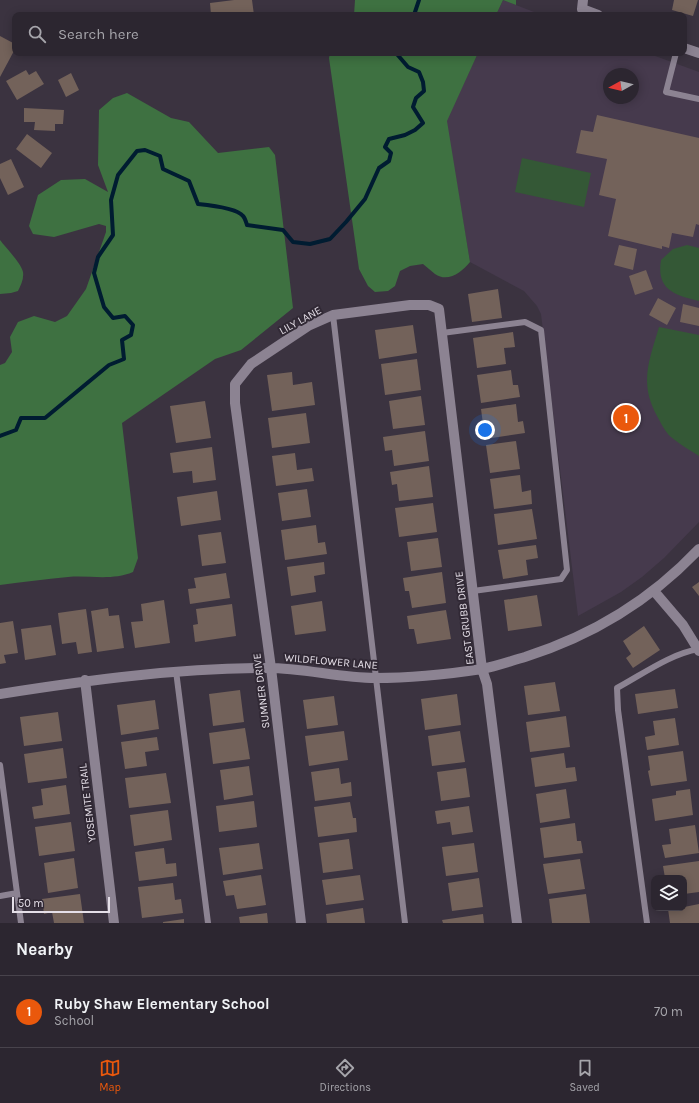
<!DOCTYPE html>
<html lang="en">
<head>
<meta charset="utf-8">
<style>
  body { margin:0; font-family:Karla,sans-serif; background:#38323c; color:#f1f3f6 }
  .controls { position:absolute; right:12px; bottom:12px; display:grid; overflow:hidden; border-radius:8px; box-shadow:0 2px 10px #0003 }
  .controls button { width:36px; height:36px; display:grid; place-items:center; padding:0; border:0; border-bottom:1px solid #48434c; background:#2c2630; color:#f1f3f6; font:20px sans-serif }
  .compass { position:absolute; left:603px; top:68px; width:36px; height:36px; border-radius:50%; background:#2c2630; box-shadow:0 2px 10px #0003; rotate:262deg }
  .scale { position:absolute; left:12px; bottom:10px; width:98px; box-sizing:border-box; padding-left:4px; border:2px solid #e5dfe8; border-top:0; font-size:11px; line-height:14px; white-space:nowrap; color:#e5dfe8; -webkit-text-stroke:3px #312935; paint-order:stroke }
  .you { position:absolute; left:485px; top:430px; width:14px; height:14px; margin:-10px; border:3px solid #fff; border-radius:50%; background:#1a73e8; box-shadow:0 0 0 6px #1a73e833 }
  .badge { display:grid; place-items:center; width:26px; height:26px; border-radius:50%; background:#ea580c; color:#fff; font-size:13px; font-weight:700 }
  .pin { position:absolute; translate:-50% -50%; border:2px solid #fff; box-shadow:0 1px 4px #0006 }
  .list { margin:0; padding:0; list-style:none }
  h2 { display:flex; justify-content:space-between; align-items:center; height:52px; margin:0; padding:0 16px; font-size:17px }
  h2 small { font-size:13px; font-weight:400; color:#a6a5ab }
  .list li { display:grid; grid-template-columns:26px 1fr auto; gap:12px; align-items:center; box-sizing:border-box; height:72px; padding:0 16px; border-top:1px solid #48434c }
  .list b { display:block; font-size:15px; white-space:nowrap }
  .list p { margin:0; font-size:13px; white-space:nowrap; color:#a6a5ab }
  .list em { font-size:13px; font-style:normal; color:#a6a5ab }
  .icon { flex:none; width:22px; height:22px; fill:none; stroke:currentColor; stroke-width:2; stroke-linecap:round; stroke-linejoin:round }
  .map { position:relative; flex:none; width:699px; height:923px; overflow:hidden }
  .search { position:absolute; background:#2c2630; box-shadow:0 2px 10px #0003; left:12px; right:12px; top:12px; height:44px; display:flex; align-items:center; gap:10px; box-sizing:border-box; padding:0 14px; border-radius:8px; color:#a6a5ab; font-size:15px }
  .sheet { height:124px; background:#2c2630 }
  nav { display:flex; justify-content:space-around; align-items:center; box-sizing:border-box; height:56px; border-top:1px solid #48434c; background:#2c2630; font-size:11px; color:#a6a5ab }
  nav a { display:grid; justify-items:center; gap:2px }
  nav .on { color:#ea580c }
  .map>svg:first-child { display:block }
  .built { fill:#463a4d; fill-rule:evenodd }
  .green { fill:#345836 }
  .forest { fill:#3e7141 }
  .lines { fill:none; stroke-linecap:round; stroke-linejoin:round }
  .stream { stroke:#001c31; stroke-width:4 }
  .building { fill:#73625a }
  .lane { stroke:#8c8392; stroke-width:6 }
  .street { stroke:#8c8392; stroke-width:10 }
  .labels { text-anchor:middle; stroke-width:4; stroke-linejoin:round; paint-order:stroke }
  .street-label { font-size:11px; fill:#e5dfe8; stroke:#312935 }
</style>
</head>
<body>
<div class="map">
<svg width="699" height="923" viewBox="0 0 699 923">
  <rect width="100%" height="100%" fill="#3b3340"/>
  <path class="built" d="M503 0 542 15H496Z
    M478 53H647L699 72V522L664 558 642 577 621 592 578 616 541 314 537 306 524 291 470 262 446 121ZM609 74H633V98H609Z"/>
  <path class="green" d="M522 158 591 173 584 207 515 192Z
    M687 245 699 248V301C675 295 656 290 661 260L673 249Z
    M659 327 699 335V456C690 450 679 444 671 437 665 432 661 423 657 416 639 383 649 361 659 327Z"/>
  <path class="forest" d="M355 0H516V5L503 0 496 15H354Z
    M330 53H478L447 121 470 262C462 272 448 283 435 274 431 271 427 267 423 264L410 266 400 271 395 286 388 291 375 292 368 286 359 269 329 58Z
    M127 93 171 118 189 122 218 153 269 147 275 155 293 308 241 350 215 359 122 423 138 558 133 572C112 581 89 575 68 577 45 579 23 582 0 585V365L5 363 12 352 10 337 18 322 34 316 55 322 67 316 86 289 106 232V226L99 224 54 237 33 234 29 226 38 195 61 180 85 179 108 192 98 165 99 110 113 98Z
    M0 240C6 248 21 263 23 272 24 279 21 285 18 291L11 293 0 294Z"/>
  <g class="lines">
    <path class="stream" d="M414 15 419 0
      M0 436 16 430 21 418H45L109 365 124 359 122 340 131 335 133 325 125 316 113 318 104 307 94 273 98 257 113 235 111 200 118 175 137 151 145 150 160 156 163 169 189 181 198 204C208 205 237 208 243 216 245 218 246 222 247 225L283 230 293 242 310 244 330 239 346 222 365 199 379 168 389 161 391 153 385 147 389 139 405 135 415 130 423 123 413 107 416 98 424 91 423 82 419 72 408 67 396 53"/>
  </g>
  <path class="building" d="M234 0H252L254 15H211L210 3Z
    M674 0H698L693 16 672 10Z
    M0 36 15 44V49L0 77Z
    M26 70 29 75 36 71 44 84 17 100 6 81Z
    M71 73 79 90 66 97 58 80Z
    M24 108 64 110 63 124H55V131L34 130 35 122H24Z
    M597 115 699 138V225L696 224 693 237 672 233 669 248 662 246V249L608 236 616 199 599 195 607 159 576 153 581 130 593 132Z
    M27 134 52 153 41 168 16 149Z
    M11 159 24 187 8 195 0 178V164Z
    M619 245 637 249 633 270 614 265Z
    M646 270 653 289 635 295 629 276Z
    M498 289 502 318 472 322 468 294Z
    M658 298 676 308 667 325 649 315Z
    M683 304 699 308V326L680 322Z
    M413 325 417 353 379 359 375 330Z
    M513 332 515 347 504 348 506 364 477 368 473 338Z
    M417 359 421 390 385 395 381 364Z
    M511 370 513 385H518L520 397 481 403 477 375Z
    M292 372 293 385 312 382 315 405 272 411 267 375Z
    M421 396 425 425 393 429 389 401Z
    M205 401 211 438 176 443 170 406Z
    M516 404 518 422 523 421 525 433 485 439 481 409Z
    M306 413 310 443 272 448 268 418Z
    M425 431 429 461 394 466 392 450 385 451 383 437Z
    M516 441 520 469 490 473 486 445Z
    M212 447 216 480 193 483 192 471 173 473 170 453Z
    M295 453 297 470 312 468 314 481 276 486 272 456Z
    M429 466 433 497 399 501 397 484 392 485 390 472Z
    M520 475 522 492 531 490 532 504 494 509 490 479Z
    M307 489 311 517 282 521 278 493Z
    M217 491 221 520 181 526 177 497Z
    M433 503 437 532 399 537 395 508Z
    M532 509 537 539 498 545 494 514Z
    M316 525 318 543 325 542 327 554 285 560 281 530Z
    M221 532 226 563 202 566 198 535Z
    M438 538 442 567 411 571 407 542Z
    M536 545 538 558 526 560 528 575 503 579 498 550Z
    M324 562 325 574 314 576 316 592 291 596 287 567Z
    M442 572 446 603 412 608 409 591H405L403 578Z
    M226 573 230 598 190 604 188 589 196 588 194 578Z
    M699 582V596L692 587Z
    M537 595 542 626 508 631 504 600Z
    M164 600 170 643 135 648 131 622 143 621 141 604Z
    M322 601 326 631 295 635 291 606Z
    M232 604 236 636 195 642 193 625 198 624 196 609Z
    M108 608 109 616 119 615 124 648 97 652 91 611Z
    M86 609 92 652 78 654 76 642 62 644 58 613Z
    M446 610 451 639 417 644 414 629H409L407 616Z
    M13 621 18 653 4 655 6 663 0 664V623Z
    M51 625 56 655 25 660 21 629Z
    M644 626 660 650 633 668 626 658 631 654 623 641Z
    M555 682 560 711 528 715 524 686Z
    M675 689 678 708 638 714 635 694Z
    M240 690 244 722 213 726 209 694Z
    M457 694 461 725 425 730 421 699Z
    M334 696 338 725 307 729 303 700Z
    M155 700 159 729 121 735 117 705Z
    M58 712 62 741 24 746 20 717Z
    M566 716 570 747 530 752 526 722Z
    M675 718 679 745 647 750 645 737 655 735 653 721Z
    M245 728 250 759 213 764 209 733Z
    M344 731 348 760 309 766 305 736Z
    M460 731 465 762 432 766 428 736Z
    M157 737 159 750 145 752 147 766 125 769 121 742Z
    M63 748 67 778 28 783 24 754Z
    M683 751 687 781 651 786 648 771 650 770 648 756Z
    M564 753 566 768 575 767 577 781 535 787 531 758Z
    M249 766 253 795 224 800 220 770Z
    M339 768 341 784 351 782 352 796 315 801 311 772Z
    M466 768 470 797 441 801 437 772Z
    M166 773 171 803 129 808 125 778Z
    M66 785 70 814 34 819 32 807 43 805 41 789Z
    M566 789 570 818 540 823 536 794Z
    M690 789 693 815 655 821 652 799 676 795V791Z
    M254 801 257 827 219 832 216 806Z
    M350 802 353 818H356L357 832 318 837 314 807Z
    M469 806 473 832 452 835 450 822 437 824 435 811Z
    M168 810 172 840 134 846 130 815Z
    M71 822 75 851 39 856 35 827Z
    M575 823 577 841H581L583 853 544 858 540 828Z
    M695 825 699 853 665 858 662 845 671 844 669 829Z
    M349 839 353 869 323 873 319 843Z
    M259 843 263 869 223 875 219 848Z
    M474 843 478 872 446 876 442 847Z
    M164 848 166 864 176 863 177 876 139 881 135 852Z
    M74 858 78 888 48 893 44 863Z
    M580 859 585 889 548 894 543 864Z
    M699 861V892L684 894V878H665L663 866Z
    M261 875 266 905 237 909 234 895 226 896 223 881Z
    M360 875 364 900 326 905 322 880Z
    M479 878 483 907 452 911 448 883Z
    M173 883 175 900 181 899 183 913 142 918 138 887Z
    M80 894 84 923H54L52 912 44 914 42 899Z
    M586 894 590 923H552L549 899Z
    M699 904V923H670L668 909 684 908V907Z
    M363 908 365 923H327L326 914Z
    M267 913 268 923H240L239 917Z
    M483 914 484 923H443L442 920Z
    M184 919V923H163V922Z"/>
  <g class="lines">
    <path class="lane" d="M676 53 666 92 699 99
      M333 315 405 923
      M442 333 525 322 541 330 567 570 561 579 473 591
      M176 671 208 923
      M0 765 21 923
      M0 896 17 893
      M647 923 618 710 617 688C643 674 670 654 699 649"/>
    <path class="street" d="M583 0 582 9 598 15
      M684 48 699 53
      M654 591 683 625 699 651
      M85 680 114 923
      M0 694C89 680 178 668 268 668 304 668 340 678 375 678 409 678 449 674 482 669 497 666 511 661 525 657 591 636 651 600 699 549
      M301 923 271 668 235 403V384L251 364 308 326 333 315 410 305H429L439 309 482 669 487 684 517 923"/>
  </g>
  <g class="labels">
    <g class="street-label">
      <text transform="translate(300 320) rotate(-29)" y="4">LILY LANE</text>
      <text transform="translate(464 618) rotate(-97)" y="4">EAST GRUBB DRIVE</text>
      <text transform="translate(331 661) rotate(5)" y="4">WILDFLOWER LANE</text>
      <text transform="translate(261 691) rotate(-97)" y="4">SUMNER DRIVE</text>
      <text transform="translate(87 803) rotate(-97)" y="4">YOSEMITE TRAIL</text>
    </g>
  </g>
</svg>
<div class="controls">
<button><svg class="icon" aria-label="layers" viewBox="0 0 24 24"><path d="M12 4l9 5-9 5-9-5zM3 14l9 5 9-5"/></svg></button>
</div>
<svg class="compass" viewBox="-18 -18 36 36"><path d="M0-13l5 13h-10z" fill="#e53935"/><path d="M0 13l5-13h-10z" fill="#a6a5ab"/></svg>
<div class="scale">50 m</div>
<div class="you"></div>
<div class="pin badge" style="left:626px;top:418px">1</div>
<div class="search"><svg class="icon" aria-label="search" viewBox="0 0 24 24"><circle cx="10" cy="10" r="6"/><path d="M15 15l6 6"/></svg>Search here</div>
</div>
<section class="sheet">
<h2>Nearby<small></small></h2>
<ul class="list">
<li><span class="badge">1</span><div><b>Ruby Shaw Elementary School</b><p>School</p></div><em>70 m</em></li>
</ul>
</section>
<nav>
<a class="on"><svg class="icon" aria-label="map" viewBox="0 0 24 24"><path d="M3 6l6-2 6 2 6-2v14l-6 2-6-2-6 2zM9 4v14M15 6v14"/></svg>Map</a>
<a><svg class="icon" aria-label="directions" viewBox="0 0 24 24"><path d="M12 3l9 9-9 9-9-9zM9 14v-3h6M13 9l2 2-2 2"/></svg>Directions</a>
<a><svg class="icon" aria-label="saved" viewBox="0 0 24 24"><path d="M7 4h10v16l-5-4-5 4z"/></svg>Saved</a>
</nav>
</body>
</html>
